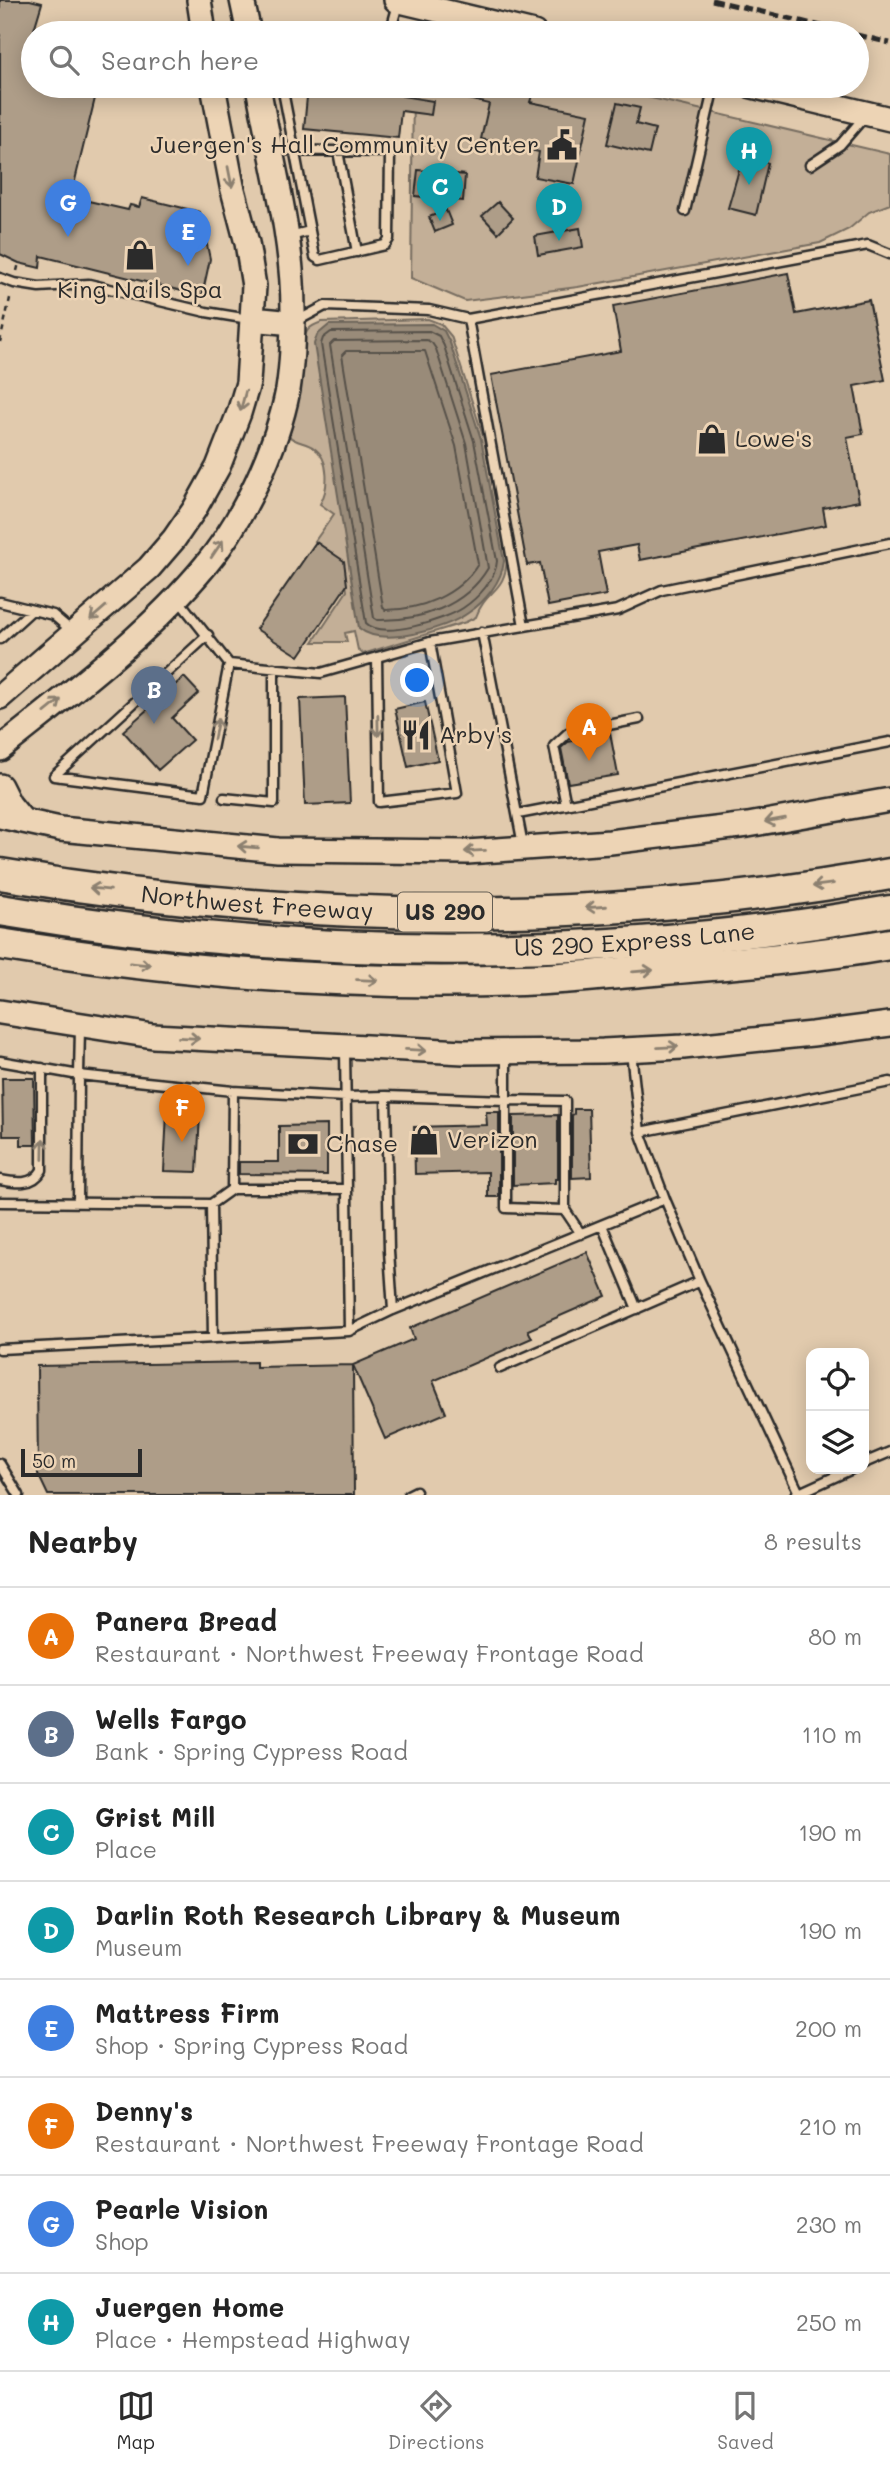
<!DOCTYPE html>
<html lang="en">
<head>
<meta charset="utf-8">
<style>
  body { margin:0; font-family:Mali,sans-serif; background:#f2f2f2; color:#222 }
  .controls { position:absolute; right:21px; bottom:21px; display:grid; overflow:hidden; border-radius:14px; box-shadow:0 4px 18px #0003 }
  .controls button { width:63px; height:63px; display:grid; place-items:center; padding:0; border:0; border-bottom:2px solid #e0e0e0; background:#fff; color:#222; font:35px sans-serif }
  .scale { position:absolute; left:21px; bottom:18px; width:121px; box-sizing:border-box; padding-left:7px; border:4px solid #2b2b2b; border-top:0; font-size:19px; line-height:24px; white-space:nowrap; color:#2b2b2b; -webkit-text-stroke:5px #edd4b5; paint-order:stroke }
  .you { position:absolute; left:418px; top:681px; width:24px; height:24px; margin:-18px; border:5px solid #fff; border-radius:50%; background:#1a73e8; box-shadow:0 0 0 10px #1a73e833 }
  .badge { display:grid; place-items:center; width:46px; height:46px; border-radius:50%; background:#2b2b2b; color:#fff; font-size:23px; font-weight:700 }
  .pin { position:absolute; translate:-50% -58px; filter:drop-shadow(0 2px 4px #0008) }
  .pin::after { content:''; position:absolute; top:37px; width:24px; height:21px; background:inherit; clip-path:polygon(0 0,100% 0,50% 100%) }
  .list { margin:0; padding:0; list-style:none }
  h2 { display:flex; justify-content:space-between; align-items:center; height:91px; margin:0; padding:0 28px; font-size:30px }
  h2 small { font-size:23px; font-weight:400; color:#767676 }
  .list li { display:grid; grid-template-columns:46px 1fr auto; gap:21px; align-items:center; box-sizing:border-box; height:98px; padding:0 28px; border-top:2px solid #e0e0e0 }
  .list b { display:block; font-size:26px; white-space:nowrap }
  .list p { margin:0; font-size:23px; white-space:nowrap; color:#767676 }
  .list em { font-size:23px; font-style:normal; color:#767676 }
  .icon { flex:none; width:38px; height:38px; fill:none; stroke:currentColor; stroke-width:2; stroke-linecap:round; stroke-linejoin:round }
  .map { position:relative; flex:none; width:890px; height:1495px; overflow:hidden }
  .search { position:absolute; background:#fff; box-shadow:0 4px 18px #0003; left:21px; right:21px; top:21px; height:77px; display:flex; align-items:center; gap:18px; box-sizing:border-box; padding:0 24px; border-radius:38px; color:#767676; font-size:26px }
  .sheet { height:875px; background:#fff }
  nav { display:flex; justify-content:space-around; align-items:center; box-sizing:border-box; height:98px; border-top:2px solid #e0e0e0; background:#fff; font-size:19px; color:#767676 }
  nav a { display:grid; justify-items:center; gap:4px }
  nav .on { color:#2b2b2b }
  .map>svg:first-child { display:block }
  .green { fill:#c3af97; stroke:#776d61; stroke-width:2 }
  .water { fill:#998b79; stroke:#6d655a; stroke-width:2 }
  .lines { fill:none; stroke-linecap:round; stroke-linejoin:round }
  .shore { stroke:#57514a; stroke-width:2 }
  .building { fill:#ae9d88; stroke:#2b2b2b; stroke-width:2 }
  .lane-casing { stroke:#2b2b2b; stroke-width:13 }
  .secondary-casing { stroke:#2b2b2b; stroke-width:28 }
  .highway-casing { stroke:#2b2b2b; stroke-width:35 }
  .path { stroke:#2b2b2b; stroke-width:2.5; stroke-dasharray:5 5; stroke-linecap:butt }
  .lane { stroke:#edd4b5; stroke-width:8 }
  .secondary { stroke:#edd4b5; stroke-width:23 }
  .highway { stroke:#edd4b5; stroke-width:30 }
  .rail { stroke:#2b2b2b; stroke-width:5; stroke-dasharray:10 5; stroke-linecap:butt }
  .oneway { stroke:#8c8070 }
  .labels { text-anchor:middle; stroke-width:5; stroke-linejoin:round; paint-order:stroke }
  .shield { fill:#edd4b5; stroke:#655e54; stroke-width:2 }
  .shield-label { font-size:23px; font-weight:bold; fill:#2b2b2b }
  .poi-label { font-size:24px; fill:#2b2b2b; stroke:#edd4b5; text-anchor:start }
  .street-label { font-size:24px; fill:#2b2b2b; stroke:#edd4b5 }
</style>
</head>
<body>
<div class="map">
<svg width="890" height="1495" viewBox="0 0 890 1495">
  <rect width="100%" height="100%" fill="#e1caad"/>
  <filter id="ink" filterUnits="userSpaceOnUse"><feTurbulence type="fractalNoise" baseFrequency=".0143" numOctaves="2"/><feDisplacementMap in="SourceGraphic" scale="14" xChannelSelector="R" yChannelSelector="G"/><feConvolveMatrix kernelMatrix="1 2 1 2 8 2 1 2 1" color-interpolation-filters="sRGB"/></filter>
  <g filter="url(#ink)">
    <path class="green" d="M413 86H600L890 154V204L869 212 849 229 820 243 578 287 465 301 411 278Z
      M428 319 441 324 451 336 484 439 507 558C506 593 486 589 476 617L466 622 363 654 358 650 354 631 345 633 347 642H313L347 591 343 561 315 541 334 514 320 504C329 489 330 459 314 448 306 442 296 443 289 436L288 428C291 406 296 346 308 330 312 325 316 324 322 322Z"/>
    <path class="water" d="M432 324 444 331 450 343 481 439 504 561C502 581 485 602 468 613 446 629 381 648 359 628L314 344 317 335 329 325Z"/>
    <g class="lines">
      <path class="shore" d="M429 331 439 336 444 346 474 441 497 561C496 579 478 598 463 608 445 620 382 640 366 623L321 344 323 338 331 332Z
        M427 340 432 343 436 349 466 443 488 568C465 607 420 621 377 620L374 618 330 345 334 341Z
        M346 351H425L456 446 478 564C459 595 421 610 385 610L383 607 342 355Z"/>
    </g>
    <path class="building" d="M0 0H30L42 3 33 33V86H98L71 197 128 210 130 205 139 207 142 198 200 212 210 259 202 296 41 256 40 268 19 263 0 254Z
      M308 86 403 87 402 96 433 101 431 115 401 111 398 138 304 129Z
      M435 86H488L532 96 530 102 589 114 574 184 535 177 539 152 481 139 489 104 434 91Z
      M617 103 640 108 636 124 655 129 649 154 607 144Z
      M743 156 768 163 756 215 728 208Z
      M418 170 465 175 463 201 415 196Z
      M498 202 513 218 498 233 482 216Z
      M446 210 452 225 435 232 429 217Z
      M580 228 583 247 538 255 535 236Z
      M788 273 796 314 869 300 885 380 854 386 863 434 847 437 859 501 823 508 826 525 640 560 637 545 598 552 606 595 548 606 540 563 527 565 491 375 621 351 613 306Z
      M316 542 344 561 347 585 299 656 256 629Z
      M184 677 199 693 172 718 192 740 158 770 123 731Z
      M345 697 350 803 305 805 300 699Z
      M425 702 438 760 408 767 395 709Z
      M610 733 618 775 568 783 561 748 568 742Z
      M2 1078H34L35 1145H21V1136H3Z
      M574 1109H589L591 1177 572 1178V1115L574 1114Z
      M486 1112H499V1197H488V1172L415 1174 414 1127 487 1125Z
      M167 1113 200 1114 197 1172 164 1171Z
      M558 1115V1179H555V1183L513 1185V1116Z
      M327 1125V1175L239 1174V1162H279V1126Z
      M587 1252 606 1296 528 1330 532 1338 433 1381 446 1413 385 1439 353 1365 414 1339 410 1328Z
      M256 1362V1367L353 1365 354 1495H48L38 1474 37 1366Z"/>
    <g class="lines">
      <g class="lane-casing">
        <path id="lane" d="M390 33 398 4
          M282 86 310 231
          M273 150 390 152 389 239 385 245 320 260 315 257 310 231 290 236
          M338 151 357 252
          M810 165 840 145 865 116
          M685 211 714 86
          M0 278 14 283 39 287 89 284 206 312 249 319
          M468 319 524 626
          M297 321 325 306 429 310 468 319 868 245 890 254
          M178 599 229 664 321 673 430 642 618 610 662 590 890 543
          M0 602 53 615 73 632
          M482 632 523 845
          M208 635 54 776 203 795 229 664
          M0 639 32 610
          M377 657 379 802 457 793 430 642
          M224 798 274 803V668
          M566 805 554 746 568 733 639 719
          M518 814 890 742
          M80 1028 79 1075 233 1091 346 1097 386 1096 506 1100V1053
          M345 1050 349 1331
          M631 1052 640 1132 890 1082
          M0 1061 79 1075 78 1202
          M386 1096 389 1251 393 1310
          M506 1100 565 1101V1210L506 1208Z
          M0 1180C16 1183 33 1186 42 1170V1068
          M232 1189 233 1091
          M0 1202 211 1204
          M565 1210 581 1234
          M602 1225 637 1309
          M700 1281 799 1493
          M213 1338 211 1204 232 1189H347
          M0 1349 349 1331 393 1310 665 1199 640 1132
          M500 1368 700 1281 665 1199
          M864 1463 890 1452
          M0 1464 19 1495
          M408 1495 416 1491
          M795 1495 852 1469"/>
      </g>
      <g class="secondary-casing">
        <path id="secondary" d="M199 0 204 33
          M242 0 249 33
          M396 0 534 33
          M752 86 890 119
          M252 319 293 323
          M0 697 149 568 174 539 194 510 218 467 239 413 248 383 254 286 247 243 232 186 213 86
          M0 749C71 692 147 636 205 566 243 521 277 447 288 390 292 364 293 336 293 310 293 235 271 160 258 86
          M0 786 9 804 23 821
          M0 816 60 829 278 850 467 852 610 842 748 825 890 800
          M0 1012 153 1036 464 1052 603 1051 683 1047 812 1034 890 1024"/>
      </g>
      <g class="highway-casing">
        <g id="highway">
          <path id="s1" d="M0 874C293 924 597 927 890 874"/>
          <path id="s2" d="M0 910C294 960 596 963 890 911"/>
          <path d="M0 944C172 972 348 986 522 980 569 979 617 973 664 969 740 963 815 957 890 944"/>
        </g>
      </g>
      <path class="path" d="M17 271 19 263
        M0 342 11 294"/>
      <use href="#lane" class="lane"/>
      <use href="#secondary" class="secondary"/>
      <use href="#highway" class="highway"/>
      <path class="rail" d="M712 0 851 33
        M857 35 890 43"/>
    </g>
    <defs><path id="oneway-shaft" d="M-6 0H5M1.5-3L5.5 0L1.5 3" fill="none" stroke-width="1.6" stroke-linecap="round" stroke-linejoin="round" transform="scale(1.75)"/></defs>
    <g class="oneway">
      <use href="#oneway-shaft" transform="translate(230 177) rotate(79)"/>
      <use href="#oneway-shaft" transform="translate(243 401) rotate(105)"/>
      <use href="#oneway-shaft" transform="translate(217 549) rotate(-56)"/>
      <use href="#oneway-shaft" transform="translate(98 613) rotate(139)"/>
      <use href="#oneway-shaft" transform="translate(53 706) rotate(-39)"/>
      <use href="#oneway-shaft" transform="translate(378 726) rotate(89)"/>
      <use href="#oneway-shaft" transform="translate(216 729) rotate(-79)"/>
      <use href="#oneway-shaft" transform="translate(775 820) rotate(170)"/>
      <use href="#oneway-shaft" transform="translate(248 847) rotate(-175)"/>
      <use href="#oneway-shaft" transform="translate(475 851) rotate(177)"/>
      <use href="#oneway-shaft" transform="translate(823 885) rotate(173)"/>
      <use href="#oneway-shaft" transform="translate(100 889) rotate(-174)"/>
      <use href="#oneway-shaft" transform="translate(596 907) rotate(176)"/>
      <use href="#oneway-shaft" transform="translate(140 964) rotate(6)"/>
      <use href="#oneway-shaft" transform="translate(643 971) rotate(-5)"/>
      <use href="#oneway-shaft" transform="translate(367 980) rotate(2)"/>
      <use href="#oneway-shaft" transform="translate(189 1038) rotate(3)"/>
      <use href="#oneway-shaft" transform="translate(668 1047) rotate(-3)"/>
      <use href="#oneway-shaft" transform="translate(416 1050) rotate(3)"/>
      <use href="#oneway-shaft" transform="translate(43 1149) rotate(-89)"/>
    </g>
  </g>
  <defs>
    <g id="civic-bare" transform="scale(2.415)"><path d="M-.6-6.5H3V-4.5H.6V-3L4-1V1h2V6H-6V1h2V-1L-.6-3ZM-1.2 2.5V6h2.4V2.5Z" fill="#2b2b2b" stroke="#edd4b5" stroke-width="2.5" paint-order="stroke"/></g>
    <g id="shop-bare" transform="scale(2.415)"><path d="M-5-2.5h2.3a2.7 3.5 0 0 1 5.4 0H5L5.5 6h-11ZM-1.5-2.5h3a1.5 2.3 0 0 0-3 0Z" fill="#2b2b2b" stroke="#edd4b5" stroke-width="2.5" paint-order="stroke"/></g>
    <g id="restaurant-bare" transform="scale(2.415)"><path d="M-5-6h1v4h1v-4h1v4h1v-4h1v5L-1.5 .5V6h-2V.5L-5-1ZM5-6V6H3V1.5H1.5Q1.5-4 5-6Z" fill="#2b2b2b" stroke="#edd4b5" stroke-width="2.5" paint-order="stroke"/></g>
    <g id="bank-bare" transform="scale(2.415)"><path d="M-6-4H6V4H-6ZM0-2.3a2.3 2.3 0 1 0 0 4.6a2.3 2.3 0 1 0 0-4.6Z" fill="#2b2b2b" stroke="#edd4b5" stroke-width="2.5" paint-order="stroke"/></g>
  </defs>
  <g fill-rule="evenodd">
    <use href="#civic-bare" x="562" y="145"/>
    <use href="#shop-bare" x="140" y="255"/>
    <use href="#shop-bare" x="712" y="439"/>
    <use href="#restaurant-bare" x="416" y="735"/>
    <use href="#shop-bare" x="424" y="1140"/>
    <use href="#bank-bare" x="303" y="1144"/>
  </g>
  <g class="labels">
    <rect class="shield" x="398" y="892.5" width="94" height="39" rx="5"/>
    <g class="shield-label">
      <text x="445" y="920">US 290</text>
    </g>
    <g class="poi-label">
      <text x="539" y="153" text-anchor="end">Juergen's Hall Community Center</text>
      <text x="140" y="298" text-anchor="middle">King Nails Spa</text>
      <text x="735" y="447">Lowe's</text>
      <text x="439" y="743">Arby's</text>
      <text x="447" y="1148">Verizon</text>
      <text x="326" y="1152">Chase</text>
    </g>
    <g class="street-label">
      <text dy="8" stroke="none"><textPath href="#s1" startOffset="259">Northwest Freeway</textPath></text>
      <text dy="8" stroke="none"><textPath href="#s2" startOffset="637">US 290 Express Lane</textPath></text>
    </g>
  </g>
</svg>
<div class="controls">
<button><svg class="icon" aria-label="locate" viewBox="0 0 24 24"><circle cx="12" cy="12" r="6"/><path d="M12 2v4M12 18v4M2 12h4M18 12h4"/></svg></button>
<button><svg class="icon" aria-label="layers" viewBox="0 0 24 24"><path d="M12 4l9 5-9 5-9-5zM3 14l9 5 9-5"/></svg></button>
</div>
<div class="scale">50 m</div>
<div class="you"></div>
<div class="pin badge" style="left:589px;top:761px;background:#e8710a">A</div>
<div class="pin badge" style="left:154px;top:724px;background:#5c6f8a">B</div>
<div class="pin badge" style="left:440px;top:221px;background:#0f9aa8">C</div>
<div class="pin badge" style="left:559px;top:241px;background:#0f9aa8">D</div>
<div class="pin badge" style="left:188px;top:266px;background:#3f7fe0">E</div>
<div class="pin badge" style="left:182px;top:1142px;background:#e8710a">F</div>
<div class="pin badge" style="left:68px;top:237px;background:#3f7fe0">G</div>
<div class="pin badge" style="left:749px;top:185px;background:#0f9aa8">H</div>
<div class="search"><svg class="icon" aria-label="search" viewBox="0 0 24 24"><circle cx="10" cy="10" r="6"/><path d="M15 15l6 6"/></svg>Search here</div>
</div>
<section class="sheet">
<h2>Nearby<small>8 results</small></h2>
<ul class="list">
<li><span class="badge" style="background:#e8710a">A</span><div><b>Panera Bread</b><p>Restaurant · Northwest Freeway Frontage Road</p></div><em>80 m</em></li>
<li><span class="badge" style="background:#5c6f8a">B</span><div><b>Wells Fargo</b><p>Bank · Spring Cypress Road</p></div><em>110 m</em></li>
<li><span class="badge" style="background:#0f9aa8">C</span><div><b>Grist Mill</b><p>Place</p></div><em>190 m</em></li>
<li><span class="badge" style="background:#0f9aa8">D</span><div><b>Darlin Roth Research Library &amp; Museum</b><p>Museum</p></div><em>190 m</em></li>
<li><span class="badge" style="background:#3f7fe0">E</span><div><b>Mattress Firm</b><p>Shop · Spring Cypress Road</p></div><em>200 m</em></li>
<li><span class="badge" style="background:#e8710a">F</span><div><b>Denny's</b><p>Restaurant · Northwest Freeway Frontage Road</p></div><em>210 m</em></li>
<li><span class="badge" style="background:#3f7fe0">G</span><div><b>Pearle Vision</b><p>Shop</p></div><em>230 m</em></li>
<li><span class="badge" style="background:#0f9aa8">H</span><div><b>Juergen Home</b><p>Place · Hempstead Highway</p></div><em>250 m</em></li>
</ul>
</section>
<nav>
<a class="on"><svg class="icon" aria-label="map" viewBox="0 0 24 24"><path d="M3 6l6-2 6 2 6-2v14l-6 2-6-2-6 2zM9 4v14M15 6v14"/></svg>Map</a>
<a><svg class="icon" aria-label="directions" viewBox="0 0 24 24"><path d="M12 3l9 9-9 9-9-9zM9 14v-3h6M13 9l2 2-2 2"/></svg>Directions</a>
<a><svg class="icon" aria-label="saved" viewBox="0 0 24 24"><path d="M7 4h10v16l-5-4-5 4z"/></svg>Saved</a>
</nav>
</body>
</html>
